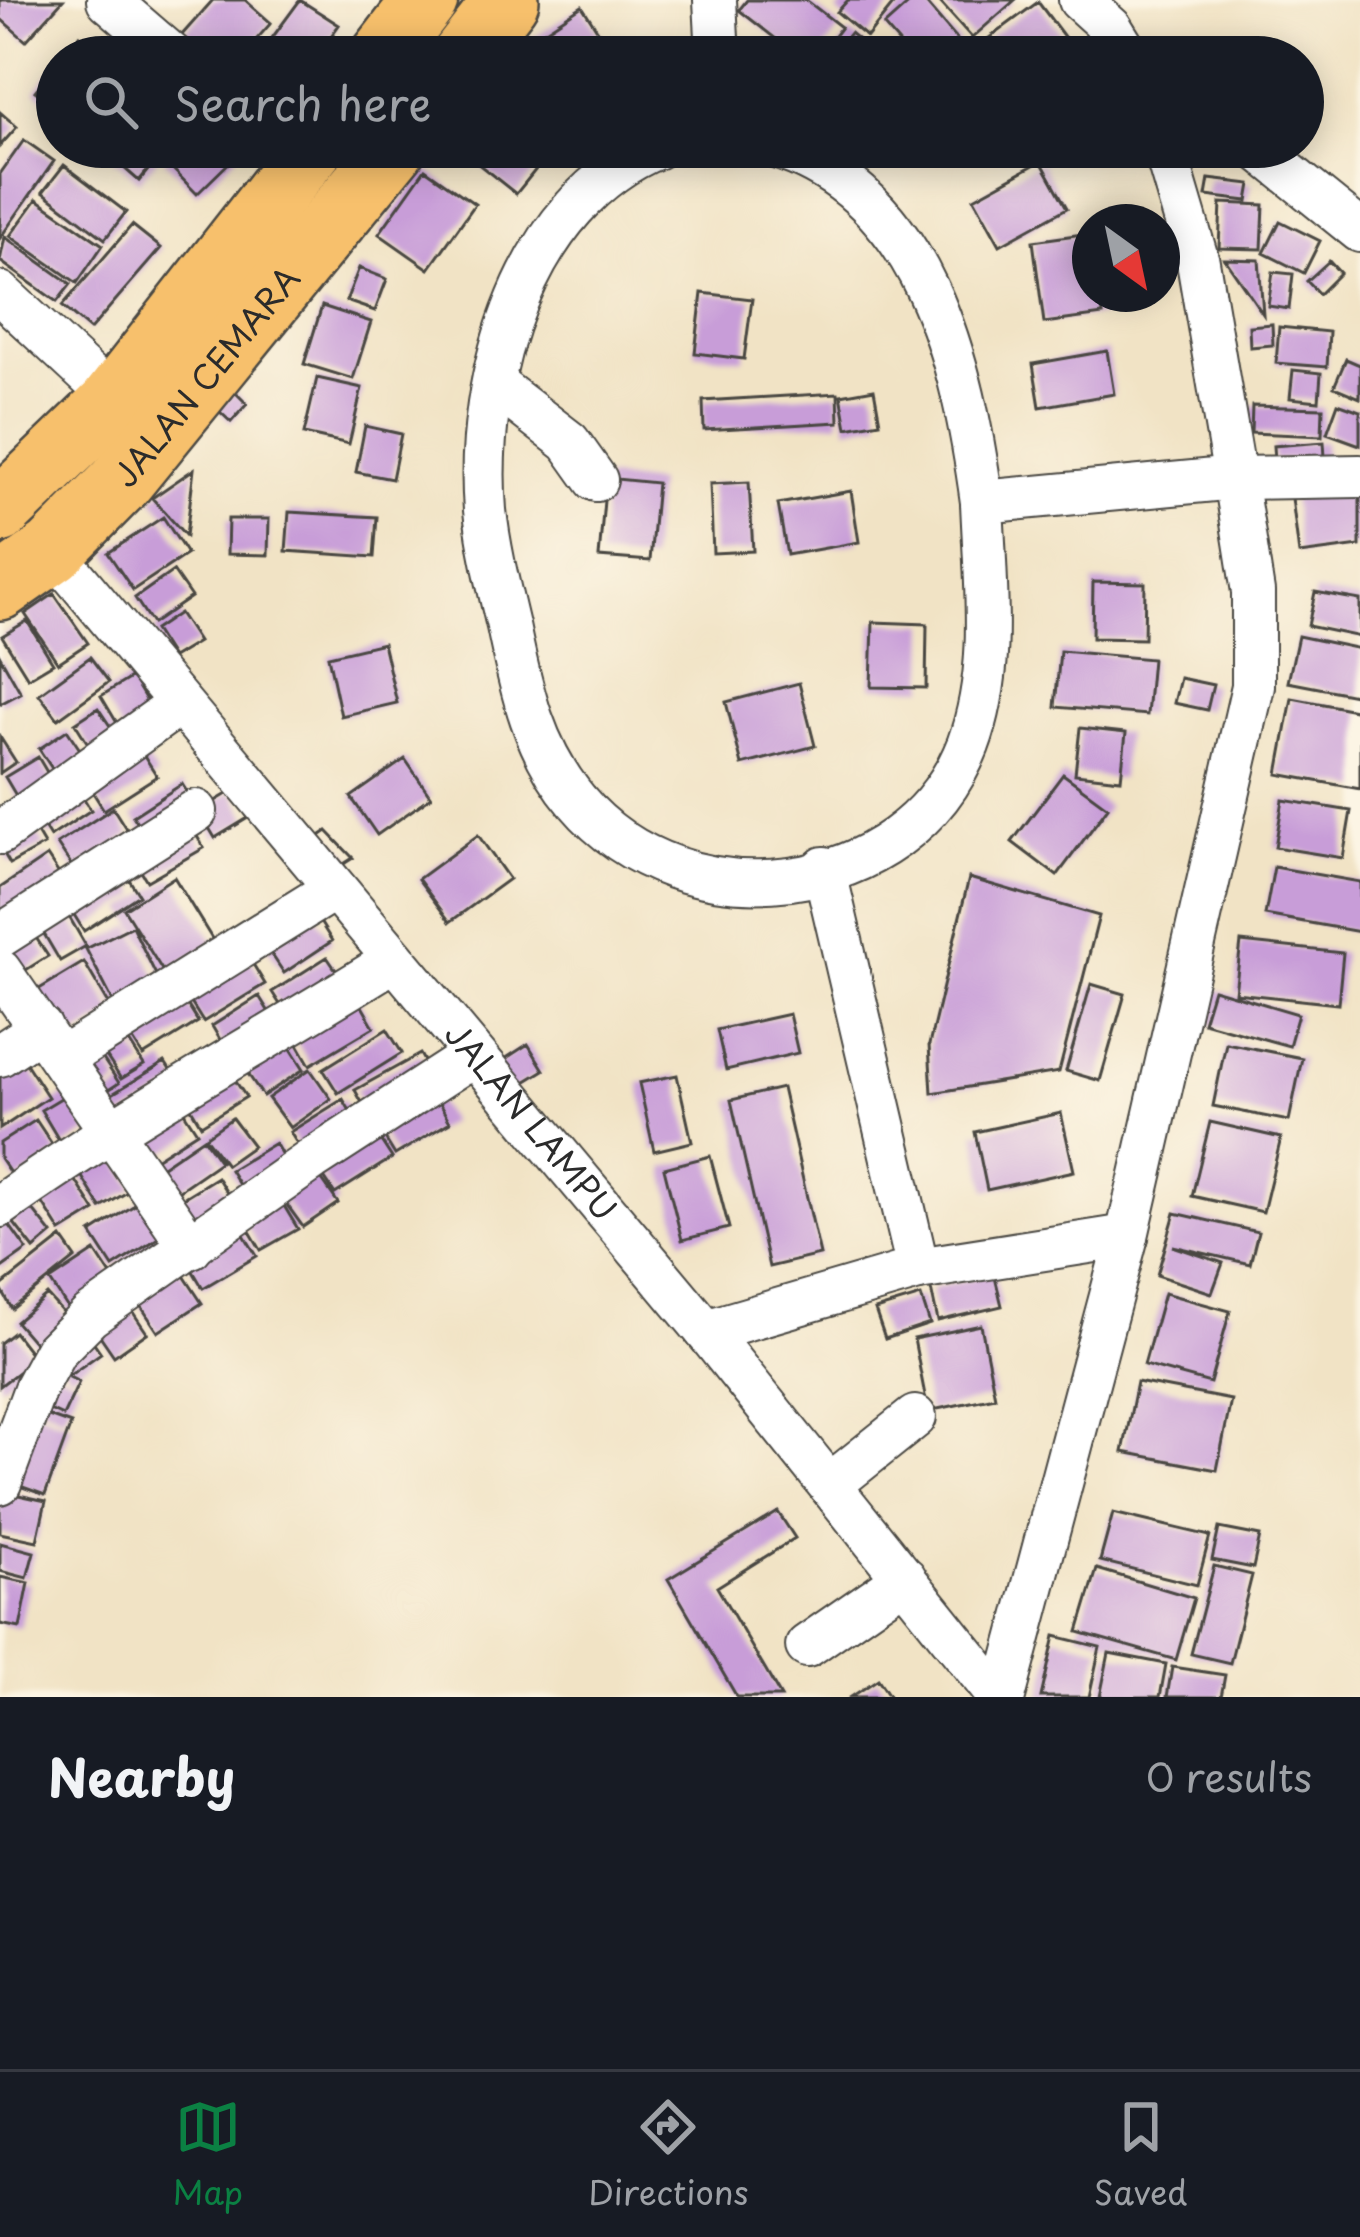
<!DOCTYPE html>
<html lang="en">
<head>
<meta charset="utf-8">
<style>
  body { margin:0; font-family:"Playpen Sans",sans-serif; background:#20242c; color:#f1f3f6 }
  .compass { position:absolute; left:1072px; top:204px; width:108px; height:108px; border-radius:50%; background:#171b24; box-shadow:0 6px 30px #0003; rotate:147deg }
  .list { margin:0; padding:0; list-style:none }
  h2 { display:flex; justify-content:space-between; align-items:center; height:156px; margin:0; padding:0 48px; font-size:51px }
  h2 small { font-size:39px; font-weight:400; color:#9ea1a6 }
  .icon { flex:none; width:66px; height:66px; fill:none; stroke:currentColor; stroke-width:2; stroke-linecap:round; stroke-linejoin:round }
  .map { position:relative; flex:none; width:1360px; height:1697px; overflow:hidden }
  .search { position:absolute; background:#171b24; box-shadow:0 6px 30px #0003; left:36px; right:36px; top:36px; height:132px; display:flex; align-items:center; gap:30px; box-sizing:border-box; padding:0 42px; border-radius:66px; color:#9ea1a6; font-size:45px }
  .sheet { height:372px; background:#171b24 }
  nav { display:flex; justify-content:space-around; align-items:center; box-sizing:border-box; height:168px; border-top:3px solid #363941; background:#171b24; font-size:33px; color:#9ea1a6 }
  nav a { display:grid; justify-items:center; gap:6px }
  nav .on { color:#0b8043 }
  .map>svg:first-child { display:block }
  .building { fill:#c89dd8 }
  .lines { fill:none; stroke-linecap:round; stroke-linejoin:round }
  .minor-casing { stroke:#494742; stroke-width:46 }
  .highway-casing { stroke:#494742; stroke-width:68 }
  .minor { stroke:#fff; stroke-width:42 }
  .highway { stroke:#f7c06c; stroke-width:63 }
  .labels { text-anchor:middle; stroke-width:9; stroke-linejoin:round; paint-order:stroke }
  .street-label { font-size:33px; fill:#2b2b2b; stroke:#fcf5e5 }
</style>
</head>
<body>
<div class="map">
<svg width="1360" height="1697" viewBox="0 0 1360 1697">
  <rect width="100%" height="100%" fill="#fcf5e5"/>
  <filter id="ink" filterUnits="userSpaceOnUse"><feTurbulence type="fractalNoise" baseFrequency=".00833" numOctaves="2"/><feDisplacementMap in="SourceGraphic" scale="24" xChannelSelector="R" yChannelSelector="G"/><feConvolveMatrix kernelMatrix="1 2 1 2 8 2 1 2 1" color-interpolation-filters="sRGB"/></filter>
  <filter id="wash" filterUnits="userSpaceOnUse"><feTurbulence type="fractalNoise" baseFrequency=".004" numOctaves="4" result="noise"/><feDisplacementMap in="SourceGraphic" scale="48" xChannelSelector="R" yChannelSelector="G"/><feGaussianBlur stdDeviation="2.7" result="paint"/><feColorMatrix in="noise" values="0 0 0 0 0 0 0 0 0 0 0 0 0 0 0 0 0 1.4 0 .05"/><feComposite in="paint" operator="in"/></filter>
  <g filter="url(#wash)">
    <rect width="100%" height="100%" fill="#f1e3c5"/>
    <g id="blocks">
      <path class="building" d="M0 0H63L26 41 0 18Z
        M213 0H245L271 23 241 57H186L173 45Z
        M300 0 339 25 316 57H297L272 38Z
        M747 0H806L841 27 818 57H799L739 10Z
        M848 0H897L867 37 837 12Z
        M913 0H923L960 43 944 57H911L884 26Z
        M938 0H1015L972 38Z
        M1038 2 1068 42 1047 57H1003L989 38Z
        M582 6 605 42 583 57H540L529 41Z
        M850 33 879 57H830Z
        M80 35 106 57H62Z
        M57 63V108L35 91Z
        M0 112 17 127 0 146Z
        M24 140 54 161 0 238V174Z
        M100 147H167L139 181Z
        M177 147H237L241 151 197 194 164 160Z
        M474 147H554L516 194 467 155Z
        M1041 161 1067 208 1000 245 974 198Z
        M64 165 126 212 105 239 43 192Z
        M425 169 475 204 429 269 379 234Z
        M1209 179 1251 184 1248 201 1206 196Z
        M37 199 103 245 77 283 10 236Z
        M1221 203 1264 205 1262 249 1219 248Z
        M1280 221 1320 241 1304 273 1264 253Z
        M132 225 161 248 90 330 62 306Z
        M1090 233V294H1101L1103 315 1044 323 1033 241Z
        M5 237 71 284 57 302 0 261Z
        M1225 259 1259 260 1263 314Z
        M1329 261 1340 273 1319 294 1307 281Z
        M359 268 387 279 375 311 346 301Z
        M1273 272 1293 274 1289 309 1268 306Z
        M702 293 752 299 744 359 695 353Z
        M322 306 371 322 353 379 304 364Z
        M1272 324 1273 345 1250 347 1249 326Z
        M1279 327 1329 332 1327 367 1276 363Z
        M1107 351 1114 394 1040 407 1033 364Z
        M1346 359 1360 365V398L1334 387Z
        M1293 370 1321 373 1319 401 1290 398Z
        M317 378 362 388 349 444 304 434Z
        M874 389 880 422 847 428 841 395Z
        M235 392 247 404 231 422 218 410Z
        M838 393 839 422 704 430 703 401Z
        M1338 403 1360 411V445L1327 433Z
        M1252 406 1323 408 1322 436 1251 433Z
        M365 426 401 434 392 479 356 472Z
        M1324 442 1325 457 1274 460 1273 446Z
        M194 469 186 536 152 498Z
        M606 478 657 483 650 561 599 557Z
        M749 482 753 551 713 553 710 484Z
        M1360 489V546L1299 554 1292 498Z
        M851 491 859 542 787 555 778 504Z
        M289 512 377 517 374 557 286 551Z
        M163 517 187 554 133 590 108 553Z
        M228 519H269L268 555 227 554Z
        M173 571 191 597 152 624 135 598Z
        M1093 582 1145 583 1144 639 1092 638Z
        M1315 592 1360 600V637L1308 626Z
        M54 594 88 643 58 663 25 614Z
        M179 613 198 642 172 658 154 630Z
        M27 621 53 663 28 678 2 636Z
        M873 622 927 624 926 688 871 687Z
        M1298 636 1360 649V696L1288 682Z
        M383 643 397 703 341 716 328 656Z
        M1060 651 1152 659 1147 715 1055 707Z
        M0 656 21 693 0 704Z
        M90 657 109 682 58 719 39 694Z
        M132 677 154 713 123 733 101 696Z
        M1180 678 1213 685 1207 710 1174 703Z
        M799 683 815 746 742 765 726 702Z
        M1292 698 1360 711V789L1278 774Z
        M98 708 116 735 92 750 75 723Z
        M1080 728 1126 733 1121 779 1075 774Z
        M67 730 85 757 57 776 39 749Z
        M0 737 16 762 0 773Z
        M138 746 157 776 104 810 85 780Z
        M38 757 54 784 21 804 5 777Z
        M405 759 431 797 377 835 351 797Z
        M1063 774 1108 807 1057 876 1012 842Z
        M182 784 197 808 148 839 133 816Z
        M76 786 91 810 50 837 35 813Z
        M232 791 248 818 215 838 199 811Z
        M1283 800 1351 811 1343 858 1275 847Z
        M113 808 130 835 75 871 57 844Z
        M28 818 44 845 10 864 0 847Z
        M189 823 204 848 147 881 132 857Z
        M327 831 353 858 328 874 308 844Z
        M478 835 509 879 450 922 418 879Z
        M47 856 65 883 0 927V888Z
        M1274 867 1360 882V932L1265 915Z
        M123 870 139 895 84 931 68 905Z
        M174 877 214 942 164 973 124 909Z
        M969 878 1099 916 1059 1072 932 1093 929 1045Z
        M60 901 86 946 60 961 34 917Z
        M315 914 332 941 284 973 266 946Z
        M27 924 48 956 10 980 0 963Z
        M132 926 161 985 116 1007 86 949Z
        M1241 942 1343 953 1338 1004 1235 993Z
        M245 951 265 984 203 1022 183 990Z
        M327 957 346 985 290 1020 272 992Z
        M84 962 114 1013 61 1044 31 994Z
        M1091 984 1125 994 1100 1081 1066 1071Z
        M1213 989 1298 1014 1289 1046 1203 1022Z
        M178 990 198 1022 143 1056 123 1024Z
        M355 994 374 1027 310 1065 291 1032Z
        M259 996 280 1030 232 1060 212 1026Z
        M789 1014 798 1053 726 1070 717 1030Z
        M120 1028 144 1065 121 1079 97 1042Z
        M387 1029 402 1053 338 1093 323 1069Z
        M286 1041 304 1069 263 1096 244 1068Z
        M1226 1043 1302 1058 1289 1121 1213 1106Z
        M528 1044 544 1070 510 1091 494 1066Z
        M95 1047 119 1083 93 1100 70 1064Z
        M16 1048 48 1097 0 1129V1058Z
        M420 1054 434 1079 369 1115 355 1090Z
        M165 1062 179 1084 122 1118 109 1096Z
        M310 1069 331 1099 290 1128 268 1098Z
        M229 1071 246 1097 201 1125 185 1098Z
        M677 1075 692 1142 654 1151 639 1083Z
        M782 1088 820 1255 769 1267 731 1100Z
        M431 1090 450 1122 395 1155 376 1124Z
        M66 1095 88 1132 63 1147 41 1110Z
        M173 1095 197 1132 141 1168 117 1131Z
        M343 1099 358 1124 305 1157 290 1132Z
        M1061 1113 1074 1171 987 1190 975 1132Z
        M232 1118 253 1146 226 1165 205 1137Z
        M36 1120 58 1153 16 1182 0 1158V1143Z
        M1210 1122 1281 1138 1263 1212 1192 1196Z
        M370 1124 392 1158 335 1194 313 1161Z
        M103 1137 134 1188 101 1208 70 1157Z
        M203 1138 220 1162 162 1202 146 1177Z
        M275 1143 291 1171 247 1198 230 1170Z
        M710 1156 729 1228 682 1240 664 1168Z
        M312 1166 338 1203 303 1227 277 1191Z
        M71 1173 95 1211 61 1232 37 1194Z
        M217 1177 237 1209 188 1239 168 1207Z
        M21 1195 52 1234 34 1249 3 1209Z
        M278 1196 298 1229 261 1250 242 1218Z
        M144 1199 166 1233 113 1267 91 1233Z
        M0 1212 27 1250 0 1269Z
        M1175 1213 1258 1232 1250 1264 1173 1246 1223 1263 1212 1293 1157 1275Z
        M238 1225 257 1256 203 1288 184 1256Z
        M62 1238 76 1258 12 1309 0 1287Z
        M95 1251 118 1286 73 1316 50 1281Z
        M173 1259 202 1303 158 1332 129 1288Z
        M994 1273 1002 1306 938 1321 931 1289Z
        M1164 1293 1230 1311 1210 1383 1144 1365Z
        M47 1295 73 1324 41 1351 16 1322Z
        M921 1296 930 1324 885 1339 875 1310Z
        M124 1299 147 1333 114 1356 90 1321Z
        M981 1325 995 1397 928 1411 914 1339Z
        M14 1332 35 1359 0 1386V1343Z
        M88 1334 101 1353 70 1375 57 1356Z
        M49 1367 79 1382 63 1416 32 1402Z
        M1137 1382 1231 1400 1217 1470 1123 1452Z
        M29 1409 71 1424 45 1495 3 1480Z
        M0 1491 46 1501 37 1541 0 1533Z
        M778 1512 795 1538 717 1587 781 1697H737L668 1579Z
        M1113 1513 1210 1536 1197 1585 1100 1561Z
        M1219 1528 1260 1536 1253 1568 1212 1560Z
        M0 1543 34 1552 27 1578 0 1571Z
        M1214 1566 1252 1575 1230 1663 1191 1654Z
        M1097 1569 1194 1598 1176 1660 1078 1632Z
        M0 1577 29 1583 20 1628 0 1624Z
        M1055 1636 1100 1647 1089 1697H1041Z
        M1109 1653 1166 1664 1160 1697H1100Z
        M1172 1667 1225 1675 1221 1697H1167Z
        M878 1679 890 1697H851Z"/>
    </g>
  </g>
  <g filter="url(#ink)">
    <use href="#blocks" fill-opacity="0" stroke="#494742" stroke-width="3"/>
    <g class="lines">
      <g class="minor-casing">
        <g id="minor">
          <path d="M108 0 174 57"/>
          <path d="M715 0 718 57"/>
          <path d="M1080 0 1111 28 1129 57"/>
          <path d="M658 147C526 201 474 378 485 510 489 549 499 588 508 626 521 690 534 750 577 801 683 927 907 902 968 745 997 668 985 583 982 502L1235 478 1360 476"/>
          <path d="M775 147C926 194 963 365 982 502"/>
          <path d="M1256 147 1360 231"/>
          <path d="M0 293 97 383"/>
          <path d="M495 385 569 442 596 480"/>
          <path id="s1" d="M53 551 706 1331 999 1697"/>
          <path d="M0 833 179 704"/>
          <path d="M824 868 918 1269"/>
          <path d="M0 936 196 811"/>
          <path d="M0 971 191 1247"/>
          <path d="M0 1055 41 1028"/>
          <path d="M64 1057 334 889"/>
          <path d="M0 1206C126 1116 262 1043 394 960"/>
          <path d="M706 1331 918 1269 1127 1236"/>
          <path d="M0 1483 36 1386 55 1351 90 1316 312 1160 474 1055"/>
          <path d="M831 1484 915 1417"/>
          <path d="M807 1646 905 1578"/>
          <path d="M1004 1697 1127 1236 1253 686V592L1235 478 1198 262 1164 147"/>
        </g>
      </g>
      <g class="highway-casing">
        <g id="highway">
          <path d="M382 57 426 0"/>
          <path d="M463 57 507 0"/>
          <path d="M0 511 109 406 312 147"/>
          <path id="s2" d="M0 588 53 551 120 483 394 147"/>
        </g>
      </g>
      <use href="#minor" class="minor"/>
      <use href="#highway" class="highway"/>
    </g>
  </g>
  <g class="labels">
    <g class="street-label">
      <text dy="12" stroke="none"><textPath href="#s2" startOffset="297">JALAN CEMARA</textPath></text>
      <text dy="12" stroke="none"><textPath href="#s1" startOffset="744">JALAN LAMPU</textPath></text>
    </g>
  </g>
</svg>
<svg class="compass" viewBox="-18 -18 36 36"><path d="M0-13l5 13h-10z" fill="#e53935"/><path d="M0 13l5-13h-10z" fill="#9ea1a6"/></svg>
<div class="search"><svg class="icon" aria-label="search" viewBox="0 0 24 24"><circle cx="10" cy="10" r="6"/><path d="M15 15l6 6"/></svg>Search here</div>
</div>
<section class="sheet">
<h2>Nearby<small>0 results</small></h2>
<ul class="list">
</ul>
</section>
<nav>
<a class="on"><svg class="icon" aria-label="map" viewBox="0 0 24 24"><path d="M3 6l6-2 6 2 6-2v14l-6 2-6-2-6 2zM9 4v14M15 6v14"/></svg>Map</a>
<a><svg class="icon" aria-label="directions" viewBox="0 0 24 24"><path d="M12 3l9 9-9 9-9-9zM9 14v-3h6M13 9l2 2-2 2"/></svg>Directions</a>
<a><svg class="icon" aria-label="saved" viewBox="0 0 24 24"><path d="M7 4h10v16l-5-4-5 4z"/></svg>Saved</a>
</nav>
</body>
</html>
